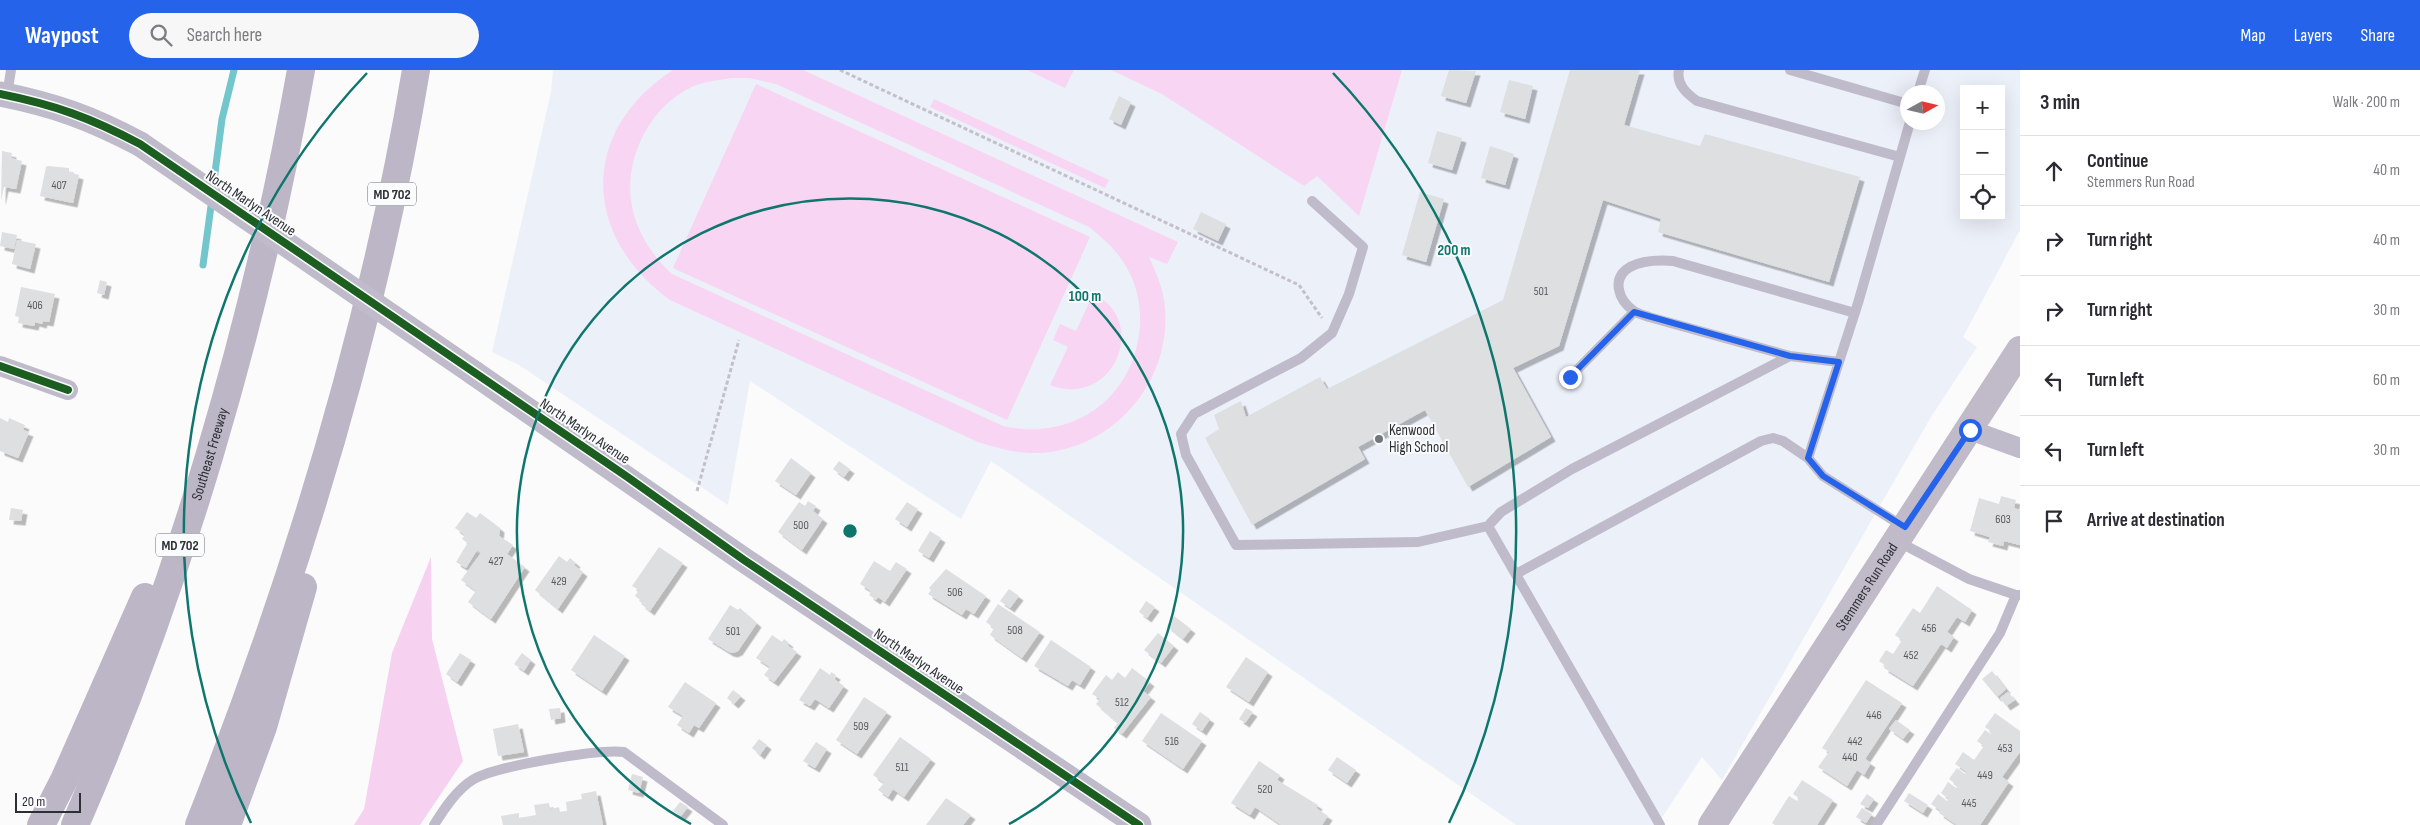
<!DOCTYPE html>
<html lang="en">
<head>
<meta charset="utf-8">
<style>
  body { margin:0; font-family:"Sofia Sans Condensed",sans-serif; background:#f7f7f7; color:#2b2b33 }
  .controls { position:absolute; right:15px; top:15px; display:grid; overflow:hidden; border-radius:0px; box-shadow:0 5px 20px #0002 }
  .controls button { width:45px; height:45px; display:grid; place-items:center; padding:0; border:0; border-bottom:1px solid #e1e1e2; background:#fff; color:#2b2b33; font:25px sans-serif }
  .compass { position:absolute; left:1900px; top:15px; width:45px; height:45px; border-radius:50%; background:#fff; box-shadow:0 5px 20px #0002; rotate:82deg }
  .scale { position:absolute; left:15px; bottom:12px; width:66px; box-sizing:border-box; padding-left:5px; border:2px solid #2d2f33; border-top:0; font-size:14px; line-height:18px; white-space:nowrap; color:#2d2f33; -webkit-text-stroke:4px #fafbfd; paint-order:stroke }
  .stop { position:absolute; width:15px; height:15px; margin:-11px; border:4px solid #2563eb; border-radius:50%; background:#fff }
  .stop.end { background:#2563eb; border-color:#fff; box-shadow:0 1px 5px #0008 }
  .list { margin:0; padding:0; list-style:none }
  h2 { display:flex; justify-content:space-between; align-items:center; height:65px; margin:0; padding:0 20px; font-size:21px }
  h2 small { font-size:16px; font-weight:400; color:#7c7c81 }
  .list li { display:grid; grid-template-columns:32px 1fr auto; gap:15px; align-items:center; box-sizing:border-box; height:70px; padding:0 20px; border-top:1px solid #e1e1e2 }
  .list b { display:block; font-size:19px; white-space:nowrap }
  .list p { margin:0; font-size:16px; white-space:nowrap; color:#7c7c81 }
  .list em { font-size:16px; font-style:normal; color:#7c7c81 }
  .icon { flex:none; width:28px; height:28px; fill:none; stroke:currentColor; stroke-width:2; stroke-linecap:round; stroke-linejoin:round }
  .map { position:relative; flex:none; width:2020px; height:755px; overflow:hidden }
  header { display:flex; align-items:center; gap:30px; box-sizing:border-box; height:70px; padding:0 25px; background:#2563eb; color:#fff }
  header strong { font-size:24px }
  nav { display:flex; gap:28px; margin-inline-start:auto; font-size:18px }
  .search { width:350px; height:45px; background:#f7f7f7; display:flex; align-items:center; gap:12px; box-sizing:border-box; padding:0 18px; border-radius:28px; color:#7c7c81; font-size:19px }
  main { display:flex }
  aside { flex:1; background:#fff }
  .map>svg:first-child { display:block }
  .built { fill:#ecf0f9; fill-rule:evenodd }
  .green { fill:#f8d5f2; fill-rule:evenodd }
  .forest { fill:#f6d2f0 }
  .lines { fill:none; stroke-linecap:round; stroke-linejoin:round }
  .stream { stroke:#72c6cc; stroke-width:7 }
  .building { fill:#dddfe1; filter:url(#shadow) }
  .path { stroke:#c3c0c9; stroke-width:3; stroke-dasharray:4 2.5; stroke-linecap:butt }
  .service { stroke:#c0bbcb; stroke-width:10 }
  .minor { stroke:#c0bbcb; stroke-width:20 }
  .tertiary { stroke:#c0bbcb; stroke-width:25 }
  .secondary { stroke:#c0bac9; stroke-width:28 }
  .motorway { stroke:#bdb6c6; stroke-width:28 }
  .tertiary-bridge { stroke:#c0bbcb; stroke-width:25 }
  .cycleway-casing { stroke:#fafbfd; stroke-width:11 }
  .cycleway { stroke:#1b5e20; stroke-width:8 }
  .route { stroke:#2563eb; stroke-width:6 }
  .ring { fill:none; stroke:#0f766e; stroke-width:2.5 }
  .poi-dot { fill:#757679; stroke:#fafbfd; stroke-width:2 }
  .labels { text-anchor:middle; stroke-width:4; stroke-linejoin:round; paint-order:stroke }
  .number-label { font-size:12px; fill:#595b5e }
  .shield { fill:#fafbfd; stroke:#6a6c70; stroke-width:1 }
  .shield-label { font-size:14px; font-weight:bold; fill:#2d2f33 }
  .street-label { font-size:15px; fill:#2d2f33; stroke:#fafbfd }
  .poi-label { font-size:15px; fill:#2d2f33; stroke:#fafbfd; text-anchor:start }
  .centre { fill:#0f766e; stroke:#fafbfd; stroke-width:2.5 }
  .ring-label { font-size:15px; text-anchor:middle; font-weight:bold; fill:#0f766e; stroke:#fafbfd; stroke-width:4; stroke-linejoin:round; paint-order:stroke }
</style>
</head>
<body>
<header>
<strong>Waypost</strong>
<div class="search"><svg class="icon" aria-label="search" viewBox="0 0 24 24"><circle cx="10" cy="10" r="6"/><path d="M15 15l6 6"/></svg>Search here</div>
<nav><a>Map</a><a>Layers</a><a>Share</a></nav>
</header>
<main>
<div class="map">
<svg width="2020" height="755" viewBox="0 0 2020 755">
  <defs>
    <filter id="shadow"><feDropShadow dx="4.5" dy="4.5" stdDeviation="0" flood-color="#0004"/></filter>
  </defs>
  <rect width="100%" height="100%" fill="#fbfbfc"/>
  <path class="built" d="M553 0H2020V160L1963 267 1977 277 1931 347 1722 710 1702 687 1657 755H1516L991 391 961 449 750 311 728 435 519 295 492 282 551 22ZM1964 19H2001V146H1964ZM1908 22H1938V52H1908Z"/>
  <path class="green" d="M673 0H803L1178 172 1167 194 1149 187C1155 201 1162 215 1164 230 1176 310 1111 385 1030 383 1013 383 995 377 978 372L670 230C582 166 579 61 673 0ZM732 8H749L776 14 1089 157C1105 170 1120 183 1129 202 1139 220 1142 245 1139 265 1129 333 1069 371 1003 356L672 204C630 165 617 114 645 62 656 42 673 25 694 16 706 11 720 10 732 8Z
    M1027 0H1074L1065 18Z
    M1111 0H1402L1359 146 1317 106 1304 116 1162 24Z
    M756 14 1090 167 1007 350 673 198Z
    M934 29 1109 110 1105 118 930 37Z
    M1093 224C1150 249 1114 340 1050 315L1068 277 1053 270 1060 254 1076 261Z"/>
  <path class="forest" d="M431 487 432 569 463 691 420 755H354L364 739 392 583Z"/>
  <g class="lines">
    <path class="stream" d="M213 118 222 49 234 0
      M203 195 212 129"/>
  </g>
  <path class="building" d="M1449 0 1476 1 1466 33 1441 26Z
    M1570 0H1640L1624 55 1700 76 1705 64 1860 107 1829 212 1658 162 1661 149 1603 130 1559 276 1513 298 1551 367 1468 417 1425 340 1358 377 1365 389 1252 455 1205 368 1219 359 1214 345 1241 331 1246 347 1320 307 1327 319 1503 230Z
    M1509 10 1533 16 1525 49 1500 42Z
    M1119 26 1131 32 1121 55 1109 49Z
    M1437 61 1462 68 1452 100 1428 93Z
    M1490 76 1514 84 1505 115 1481 108Z
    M2 81 12 83 11 88 22 91 16 119 4 117 1 131Z
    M48 96 69 98V102L79 105 73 133 40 126 46 97Z
    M1420 122 1444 129 1426 192 1402 185Z
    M1201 142 1226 154 1218 171 1193 159Z
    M2 162 17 165 14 179 0 176Z
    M17 170 36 174 30 199 12 194Z
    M100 210 107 212 104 225 97 223Z
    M21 217 55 224 49 252 43 251 42 254 35 252 34 256 18 253 19 247 15 246Z
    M0 348 8 352 9 348 25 355 23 360 29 362 18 388 0 381Z
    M791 388 811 403 796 425 775 411Z
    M839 391 850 399 844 407 833 399Z
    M2001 426 2016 430 2014 438 2020 440V475L2004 471 2003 476 1988 472 1990 467 1970 461 1979 428 1999 434Z
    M808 431 816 436 813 441 823 449 802 480 778 462 799 432 805 436Z
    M907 432 918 439 907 457 895 449Z
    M11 438 23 440 21 451 9 450Z
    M467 442 476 448 480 443 500 458 499 466 513 475 507 484 525 497 491 549 468 532 476 521 461 510 481 483 462 469 465 465 455 458Z
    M930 461 941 468 929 488 918 481Z
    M467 474 477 480 466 498 456 492Z
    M659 477 683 493 650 541 641 534 643 532 635 526 639 520 632 516Z
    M559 486 567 492 570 488 576 493 574 495 583 502 558 539 535 520Z
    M874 491 890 501 896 492 907 499 885 532 878 527 876 530 869 525 871 521 860 514Z
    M946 499 986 526 974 544 966 539 962 545 928 524 931 520 929 518Z
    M1937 516 1972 540 1965 552 1957 547 1947 562 1954 567 1947 578 1941 574 1913 616 1884 598 1885 595 1879 591 1886 580 1893 584 1902 570 1895 565 1913 538 1920 543Z
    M1009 519 1019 526 1010 538 1000 531Z
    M1146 531 1155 537 1147 548 1139 542Z
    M998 534 1040 562 1022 588 990 565 994 558 986 552Z
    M730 535 738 540 740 538 757 553 738 581 733 583 729 582 708 569Z
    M1174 546 1191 559 1183 569 1167 556Z
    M1158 563 1174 576 1161 593 1144 580Z
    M594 565 625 586 602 621 571 600Z
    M772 565 782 572 784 569 789 573 787 575 797 582 774 612 764 605 770 597 756 588Z
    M1051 570 1091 597 1080 615 1072 610 1068 616 1034 596Z
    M460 583 471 590 457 612 446 604Z
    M522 583 531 590 524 601 514 594Z
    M1246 587 1268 602 1249 632 1226 617Z
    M820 598 830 605 831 602 836 605 834 609 844 616 829 638 815 629 810 636 799 630Z
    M1132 598 1150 612 1143 621 1151 627 1122 664 1114 658 1118 653 1096 634 1100 629 1092 624 1106 605 1112 610 1118 602 1125 608Z
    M1992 601 2006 619 1997 627 1982 609Z
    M1866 610 1902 633 1865 689 1871 693 1864 705 1857 700 1847 716 1818 697 1829 682 1822 678Z
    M685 612 716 633 699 658 694 655 689 663 677 655 683 646 668 637Z
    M733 620 741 626 734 634 727 628Z
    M2008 622 2015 630 2006 636 2000 628Z
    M864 627 887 642 857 684 836 670Z
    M560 638 561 648 551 650 549 639Z
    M1246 638 1253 642 1245 653 1239 649Z
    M1200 642 1210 649 1202 661 1192 654Z
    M1161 643 1202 671 1183 699 1142 671Z
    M1995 643 2020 661V682L2002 707 2009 712 1980 755H1957L1939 743 1941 741 1931 734 1938 724 1947 731 1949 729 1941 723 1948 712 1956 718 1958 716 1949 709 1957 698 1965 704 1967 702 1955 694 1963 682 1974 690 1984 676 1977 671 1985 660 1991 664 1992 662 1985 657Z
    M1896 650 1910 660 1903 669 1889 659Z
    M518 654 524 682 498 686 493 659Z
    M900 667 931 689 904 727 893 719 888 727 878 720 884 713 873 705Z
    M759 669 767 675 760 685 752 678Z
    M816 672 827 679 815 698 803 691Z
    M1337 687 1356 700 1347 713 1328 700Z
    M1259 691 1280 705 1277 710 1318 735 1316 738 1328 746 1322 755H1281L1255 737 1250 745 1231 733Z
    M632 704 643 707 639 723 628 720Z
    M1802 710 1833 730 1817 755H1775L1772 753 1789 726 1797 731 1799 728 1793 724Z
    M596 721 603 755H503L501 746 519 743V748L536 745 534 735 549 733 551 743V739L559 737 560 742 567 741 566 732 582 729 581 724Z
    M1909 723 1928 735 1923 743 1904 731Z
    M1867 724 1874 729 1868 738 1860 734Z
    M946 728 971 745 963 755H926Z
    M680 732 688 737 681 746 673 741Z
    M1862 738 1872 744 1866 753 1856 747Z"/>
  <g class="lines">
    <path class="path" d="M840 0 1299 215 1322 248
      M697 421 739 270"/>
    <path class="service" d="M1679 0C1676 14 1686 23 1697 31L1900 87
      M1790 0 1908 34
      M1918 22 1925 0
      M7 25 11 0
      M1312 131 1363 177 1349 224 1332 263 1301 288 1194 344 1181 364 1186 385 1236 475 1418 472 1488 456 1501 442 1572 399 1790 286
      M1839 292 1790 286 1649 247C1644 245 1638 244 1634 241 1618 230 1611 208 1630 197 1643 190 1659 190 1673 191L1855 243
      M1570 307 1634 242
      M1808 388 1858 233 1910 52
      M1488 456 1660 755
      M1897 471 1969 509 2016 525
      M1516 504 1761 371 1773 368 1783 371 1808 388 1823 406 1904 457
      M434 755C444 739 457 719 474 709 497 696 597 679 624 682L723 755
      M1876 755 2000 563 2016 525H2020"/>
    <path class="minor" d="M0 296 68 320
      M1970 360 2020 378"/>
    <path class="tertiary" d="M0 24C55 35 91 48 140 74
      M474 303 744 490 1139 755"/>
    <path class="secondary" id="s1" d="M1712 755 2020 280"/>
    <g class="motorway">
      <path d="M41 755 65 708 145 527"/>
      <path id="s2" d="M75 755C178 519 256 254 301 0"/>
      <path d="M199 755C295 512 373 258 416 0"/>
      <path d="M227 755 263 657 303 517"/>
    </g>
    <path class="tertiary-bridge" d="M140 74 474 303"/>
    <g class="cycleway-casing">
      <path id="cycleway" d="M0 24C55 35 91 48 140 74L626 406 744 490 1139 755
        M0 296 68 320"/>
    </g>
    <use href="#cycleway" class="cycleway"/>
  </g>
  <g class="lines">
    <path class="route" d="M1570 307 1634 242 1790 286 1839 292 1808 388 1823 406 1905 457 1970 360"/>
  </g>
  <g class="ring">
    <path d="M691 754A333 333 0 1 1 1009 754"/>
    <path d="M251 753A666 666 0 0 1 367 3M1333 3A666 666 0 0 1 1449 753"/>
  </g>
  <circle class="poi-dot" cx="1379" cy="369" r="5"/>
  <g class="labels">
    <g class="number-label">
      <text x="59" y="119">407</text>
      <text x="1541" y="225">501</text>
      <text x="35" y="239">406</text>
      <text x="2003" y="453">603</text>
      <text x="801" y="459">500</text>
      <text x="496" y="495">427</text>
      <text x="559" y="515">429</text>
      <text x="955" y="526">506</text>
      <text x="1929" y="562">456</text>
      <text x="1015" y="564">508</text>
      <text x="733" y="565">501</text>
      <text x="1911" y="589">452</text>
      <text x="1122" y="636">512</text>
      <text x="1874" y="649">446</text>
      <text x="861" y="660">509</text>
      <text x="1172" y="675">516</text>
      <text x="1855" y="675">442</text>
      <text x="2005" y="682">453</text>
      <text x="1850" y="691">440</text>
      <text x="902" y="701">511</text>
      <text x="1985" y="709">449</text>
      <text x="1265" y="723">520</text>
      <text x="1969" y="737">445</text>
    </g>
    <g class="shield">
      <rect x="368" y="112.5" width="48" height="23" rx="4"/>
      <rect x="156" y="463.5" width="48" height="23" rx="4"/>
    </g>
    <g class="shield-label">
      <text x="392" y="129">MD 702</text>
      <text x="180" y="480">MD 702</text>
    </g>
    <g class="street-label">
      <text transform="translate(251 133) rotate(34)" y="5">North Marlyn Avenue</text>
      <text transform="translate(585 361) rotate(34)" y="5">North Marlyn Avenue</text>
      <text dy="5" stroke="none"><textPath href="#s2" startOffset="395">Southeast Freeway</textPath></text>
      <text dy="5" stroke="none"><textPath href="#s1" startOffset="284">Stemmers Run Road</textPath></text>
      <text transform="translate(919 591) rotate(34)" y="5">North Marlyn Avenue</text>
    </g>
    <g class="poi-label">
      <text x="1389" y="365">Kenwood<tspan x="1389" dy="17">High School</tspan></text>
    </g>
  </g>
  <circle cx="850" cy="461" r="8" class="centre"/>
  <g class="ring-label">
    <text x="1454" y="185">200 m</text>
    <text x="1085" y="231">100 m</text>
  </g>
</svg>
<div class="controls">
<button>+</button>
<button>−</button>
<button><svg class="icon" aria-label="locate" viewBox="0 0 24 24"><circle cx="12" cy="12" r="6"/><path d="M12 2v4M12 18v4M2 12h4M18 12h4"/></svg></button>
</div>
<svg class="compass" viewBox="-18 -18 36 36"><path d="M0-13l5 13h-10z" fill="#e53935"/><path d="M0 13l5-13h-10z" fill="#7c7c81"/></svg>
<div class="scale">20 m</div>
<div class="stop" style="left:1970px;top:360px"></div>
<div class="stop end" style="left:1570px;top:307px"></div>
</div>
<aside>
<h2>3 min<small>Walk · 200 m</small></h2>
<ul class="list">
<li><svg class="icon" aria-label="ahead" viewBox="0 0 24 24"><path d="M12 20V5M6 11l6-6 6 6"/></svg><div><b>Continue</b><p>Stemmers Run Road</p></div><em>40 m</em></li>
<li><svg class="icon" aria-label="right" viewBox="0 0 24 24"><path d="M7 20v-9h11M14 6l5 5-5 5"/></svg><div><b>Turn right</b></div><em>40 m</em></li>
<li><svg class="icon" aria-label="right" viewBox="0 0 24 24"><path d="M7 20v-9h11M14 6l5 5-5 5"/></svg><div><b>Turn right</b></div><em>30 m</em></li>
<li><svg class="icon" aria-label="left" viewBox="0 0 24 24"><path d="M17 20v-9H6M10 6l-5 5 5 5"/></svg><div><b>Turn left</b></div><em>60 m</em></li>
<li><svg class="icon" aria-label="left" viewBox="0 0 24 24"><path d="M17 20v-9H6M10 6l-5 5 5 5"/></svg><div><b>Turn left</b></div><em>30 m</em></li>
<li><svg class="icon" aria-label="arrive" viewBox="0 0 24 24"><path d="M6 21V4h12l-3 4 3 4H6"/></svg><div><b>Arrive at destination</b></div></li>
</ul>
</aside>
</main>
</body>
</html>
